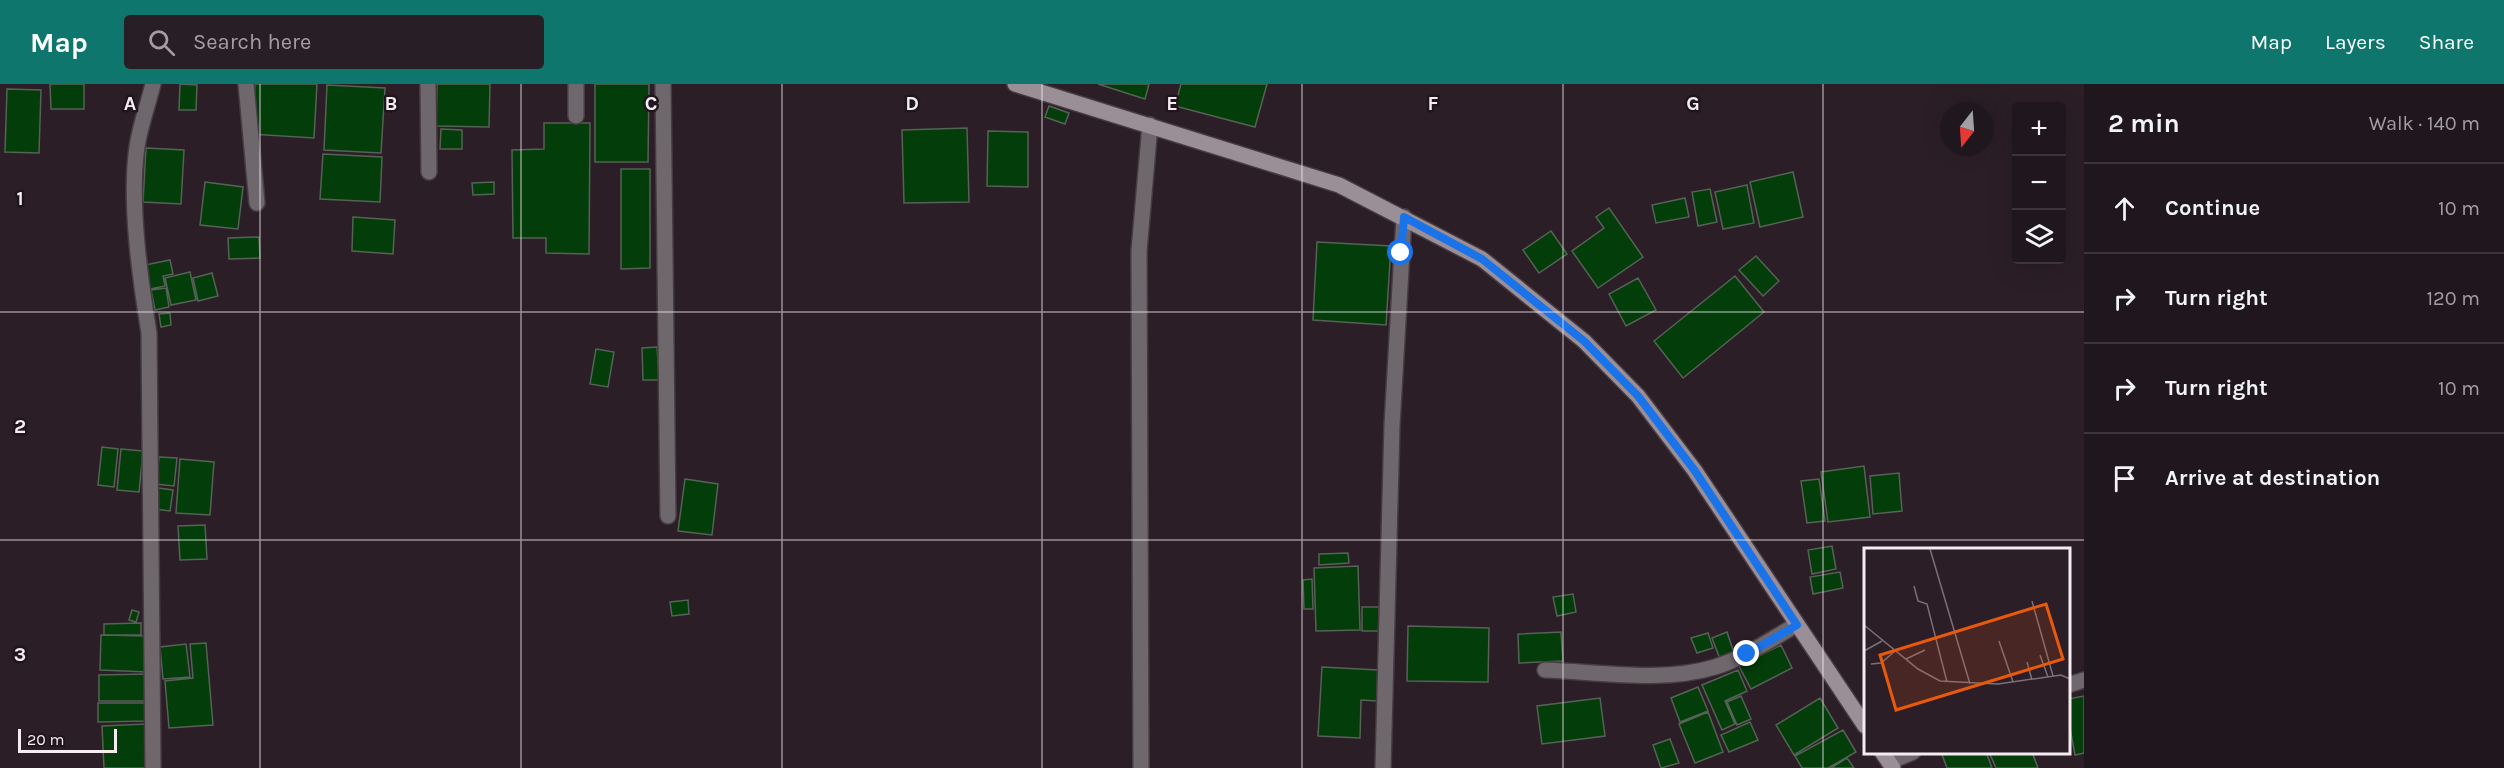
<!DOCTYPE html>
<html lang="en">
<head>
<meta charset="utf-8">
<style>
  body { margin:0; font-family:Karla,sans-serif; background:#281f26; color:#f1f3f6 }
  .controls { position:absolute; right:18px; top:18px; display:grid; overflow:hidden; border-radius:6px; box-shadow:0 6px 24px #0002 }
  .controls button { width:54px; height:54px; display:grid; place-items:center; padding:0; border:0; border-bottom:2px solid #3d353b; background:#20161d; color:#f1f3f6; font:30px sans-serif }
  .compass { position:absolute; left:1940px; top:18px; width:54px; height:54px; border-radius:50%; background:#20161d; box-shadow:0 6px 24px #0002; rotate:197deg }
  .scale { position:absolute; left:18px; bottom:15px; width:99px; box-sizing:border-box; padding-left:6px; border:3px solid #f5ecf2; border-top:0; font-size:16px; line-height:21px; white-space:nowrap; color:#f5ecf2; -webkit-text-stroke:4px #21151d; paint-order:stroke }
  .stop { position:absolute; width:18px; height:18px; margin:-14px; border:4px solid #1a73e8; border-radius:50%; background:#fff }
  .stop.end { background:#1a73e8; border-color:#fff; box-shadow:0 2px 6px #0008 }
  .list { margin:0; padding:0; list-style:none }
  h2 { display:flex; justify-content:space-between; align-items:center; height:78px; margin:0; padding:0 24px; font-size:26px }
  h2 small { font-size:20px; font-weight:400; color:#a29fa4 }
  .list li { display:grid; grid-template-columns:39px 1fr auto; gap:18px; align-items:center; box-sizing:border-box; height:90px; padding:0 24px; border-top:2px solid #3d353b }
  .list b { display:block; font-size:22px; white-space:nowrap }
  .list em { font-size:20px; font-style:normal; color:#a29fa4 }
  .icon { flex:none; width:33px; height:33px; fill:none; stroke:currentColor; stroke-width:2; stroke-linecap:round; stroke-linejoin:round }
  .map { position:relative; flex:none; width:2084px; height:684px; overflow:hidden }
  header { display:flex; align-items:center; gap:36px; box-sizing:border-box; height:84px; padding:0 30px; background:#0f766e; color:#fff }
  header strong { font-size:28px }
  nav { display:flex; gap:33px; margin-inline-start:auto; font-size:21px }
  .search { width:420px; height:54px; background:#281f26; display:flex; align-items:center; gap:15px; box-sizing:border-box; padding:0 21px; border-radius:6px; color:#a29fa4; font-size:22px }
  main { display:flex }
  aside { flex:1; background:#20161d }
  .map>svg:first-child { display:block }
  .building { fill:#023d0a; stroke:#556255; stroke-width:1.5 }
  .lines { fill:none; stroke-linecap:round; stroke-linejoin:round }
  .lane-casing { stroke:#473b43; stroke-width:18 }
  .street-casing { stroke:#473b43; stroke-width:18 }
  .secondary-casing { stroke:#473b43; stroke-width:18 }
  .lane { stroke:#6e686c; stroke-width:15 }
  .street { stroke:#6e686c; stroke-width:15 }
  .secondary { stroke:#9a8f97; stroke-width:15 }
  .route { stroke:#1a73e8; stroke-width:8 }
  .grid { fill:none; stroke:#f5ecf2; stroke-width:1.5; stroke-opacity:0.55 }
  .inset-road { fill:none; stroke:#7c7078; stroke-width:1.5 }
  .view { fill:#e8590c; fill-opacity:0.15; stroke:#e8590c; stroke-width:3 }
  .inset-edge { fill:none; stroke:#f5ecf2; stroke-width:3 }
  .grid-label { font-size:20px; text-anchor:middle; font-weight:bold; fill:#f5ecf2; stroke:#21151d; stroke-width:5; stroke-linejoin:round; paint-order:stroke }
</style>
</head>
<body>
<header>
<strong>Map</strong>
<div class="search"><svg class="icon" aria-label="search" viewBox="0 0 24 24"><circle cx="10" cy="10" r="6"/><path d="M15 15l6 6"/></svg>Search here</div>
<nav><a>Map</a><a>Layers</a><a>Share</a></nav>
</header>
<main>
<div class="map">
<svg width="2084" height="684" viewBox="0 0 2084 684">
  <rect width="100%" height="100%" fill="#2b1e27"/>
  <path class="building" d="M50 0H84V25H51Z
    M180 0 197 1 196 26H179Z
    M255 0H317L314 54 252 50Z
    M437 0H490L489 43 436 42Z
    M595 0H649L648 78H595Z
    M1098 0H1149L1145 15Z
    M1181 0H1267L1255 43 1175 22Z
    M327 1 385 4 381 69 324 66Z
    M7 5 41 6 39 69 5 68Z
    M1049 22 1069 29 1065 40 1045 33Z
    M544 39H590L589 170 546 169V154H513L512 66 544 65Z
    M967 44 969 118 904 119 902 46Z
    M441 45 462 46V65H440Z
    M988 47 1028 48V103L987 102Z
    M146 64 184 66 181 120 143 118Z
    M323 70 382 73 380 118 320 115Z
    M621 85H650V184L621 185Z
    M1793 88 1803 133 1760 143 1750 98Z
    M205 98 243 103 238 145 200 141Z
    M494 98V110L473 111 472 99Z
    M1747 101 1754 139 1723 145 1715 108Z
    M1710 105 1717 138 1698 142 1692 108Z
    M1685 114 1689 133 1656 139 1652 121Z
    M1609 124 1643 173 1598 204 1572 167 1604 144 1596 133Z
    M353 133 395 136 393 170 352 167Z
    M1551 147 1567 170 1539 189 1523 166Z
    M259 153 260 174 229 175 228 154Z
    M1317 158 1391 162 1386 241 1313 236Z
    M1756 172 1779 197 1763 212 1739 186Z
    M170 176 173 190 163 192 165 202 150 205 145 181Z
    M190 188 196 216 171 221 165 194Z
    M212 189 218 212 198 217 193 194Z
    M1735 192 1764 228 1683 294 1654 257Z
    M1638 194 1656 226 1626 242 1609 210Z
    M166 204 169 223 155 226 151 206Z
    M170 229 171 241 161 243 159 230Z
    M657 263 659 296H643L642 264Z
    M596 265 614 268 608 303 590 300Z
    M102 363 118 365 114 403 98 401Z
    M121 365 143 367 139 408 117 406Z
    M159 373 177 374 174 402 156 400Z
    M180 375 214 378 210 431 176 429Z
    M1864 382 1870 433 1828 438 1821 388Z
    M1899 389 1902 427 1873 430 1870 392Z
    M685 395 718 400 712 451 678 447Z
    M1819 395 1825 437 1807 439 1801 397Z
    M158 404 173 406 170 427 155 425Z
    M205 441 207 475 180 476 178 442Z
    M1832 462 1836 485 1812 490 1808 466Z
    M1348 469 1349 479 1319 481V470Z
    M1358 482 1360 546 1316 547 1314 484Z
    M1840 488 1843 504 1813 510 1810 493Z
    M1312 495 1313 525H1304L1303 496Z
    M1573 510 1576 528 1557 532 1553 513Z
    M688 516 689 530 672 532 670 518Z
    M1362 523H1379V547H1362Z
    M132 526 139 528 136 538 129 536Z
    M141 539V551H104V540Z
    M1408 542 1489 544 1488 598 1407 597Z
    M1561 548 1563 577 1519 579 1518 550Z
    M1727 548 1734 569 1720 575 1712 554Z
    M1708 549 1713 564 1697 569 1691 554Z
    M101 551 147 552V588L100 586Z
    M206 559 213 641 169 644 165 597 193 594 190 560Z
    M186 560 190 593 163 595 160 563Z
    M1781 561 1792 584 1751 605 1739 582Z
    M1322 583 1378 586 1377 617 1361 616 1360 654 1318 652Z
    M1738 586 1747 607 1725 617 1735 640 1722 646 1702 601Z
    M148 590V617H99V591Z
    M1698 603 1708 627 1680 638 1671 614Z
    M1741 612 1751 635 1737 641 1727 618Z
    M2084 612V669L2075 671 2068 633V615Z
    M1600 614 1605 652 1542 660 1537 622Z
    M1820 614 1838 644 1794 671 1776 641Z
    M98 619H146L147 637 98 638Z
    M1708 628 1723 668 1695 679 1679 640Z
    M1750 638 1758 656 1729 668 1721 651Z
    M146 640 148 684H104L102 642Z
    M1843 646 1856 668 1828 684H1802L1795 672Z
    M1670 655 1679 679 1661 684 1653 661Z
    M1941 668H1986L1992 684H1947Z
    M1989 668H2032L2038 684H1996Z
    M1847 674 1854 684H1831Z"/>
  <g class="lines">
    <g class="lane-casing">
      <path id="lane" d="M246 0 257 119
        M428 0 429 88
        M576 32V0
        M1545 586C1600 588 1662 599 1715 583 1744 574 1770 556 1796 541
        M2068 601 2084 596
        M1889 678 1913 668"/>
    </g>
    <g class="street-casing">
      <path id="street" d="M153 0C148 21 140 42 137 63 129 117 140 194 149 249L153 684
        M663 0 668 432
        M1141 684 1139 167 1150 41
        M1383 684 1392 341 1404 133"/>
    </g>
    <g class="secondary-casing">
      <path id="secondary" d="M1015 0 1339 101 1482 175 1584 257 1638 312 1695 387 1865 642
        M1882 668 1893 684"/>
    </g>
    <use href="#lane" class="lane"/>
    <use href="#street" class="street"/>
    <use href="#secondary" class="secondary"/>
  </g>
  <g class="lines">
    <path class="route" d="M1401 169 1404 133 1482 175 1584 257 1638 312 1695 387 1797 541 1747 570"/>
  </g>
  <path class="grid" d="M260 0V684M521 0V684M782 0V684M1042 0V684M1302 0V684M1563 0V684M1823 0V684M0 228H2084M0 456H2084"/>
  <g transform="translate(1864 464)">
    <rect width="206" height="206" fill="#2b1e27"/>
    <path class="inset-road" d="M66 1 106 136M50 38 54 53 63 56 83 134M168 53 189 128M0 77 54 121 76 133 134 136 197 127 206 131M135 93 149 134M0 103 18 93M176 107 184 129M42 111 61 102M163 114 168 132M7 116 17 115 31 103"/>
    <path class="view" d="M182 56 199 111 32 162 16 107Z"/>
    <rect width="206" height="206" class="inset-edge"/>
  </g>
  <g class="grid-label">
    <text x="130" y="26">A</text>
    <text x="391" y="26">B</text>
    <text x="651" y="26">C</text>
    <text x="912" y="26">D</text>
    <text x="1172" y="26">E</text>
    <text x="1433" y="26">F</text>
    <text x="1693" y="26">G</text>
    <text x="20" y="121">1</text>
    <text x="20" y="349">2</text>
    <text x="20" y="577">3</text>
  </g>
</svg>
<div class="controls">
<button>+</button>
<button>−</button>
<button><svg class="icon" aria-label="layers" viewBox="0 0 24 24"><path d="M12 4l9 5-9 5-9-5zM3 14l9 5 9-5"/></svg></button>
</div>
<svg class="compass" viewBox="-18 -18 36 36"><path d="M0-13l5 13h-10z" fill="#e53935"/><path d="M0 13l5-13h-10z" fill="#a29fa4"/></svg>
<div class="scale">20 m</div>
<div class="stop" style="left:1401px;top:169px"></div>
<div class="stop end" style="left:1747px;top:570px"></div>
</div>
<aside>
<h2>2 min<small>Walk · 140 m</small></h2>
<ul class="list">
<li><svg class="icon" aria-label="ahead" viewBox="0 0 24 24"><path d="M12 20V5M6 11l6-6 6 6"/></svg><div><b>Continue</b></div><em>10 m</em></li>
<li><svg class="icon" aria-label="right" viewBox="0 0 24 24"><path d="M7 20v-9h11M14 6l5 5-5 5"/></svg><div><b>Turn right</b></div><em>120 m</em></li>
<li><svg class="icon" aria-label="right" viewBox="0 0 24 24"><path d="M7 20v-9h11M14 6l5 5-5 5"/></svg><div><b>Turn right</b></div><em>10 m</em></li>
<li><svg class="icon" aria-label="arrive" viewBox="0 0 24 24"><path d="M6 21V4h12l-3 4 3 4H6"/></svg><div><b>Arrive at destination</b></div></li>
</ul>
</aside>
</main>
</body>
</html>
